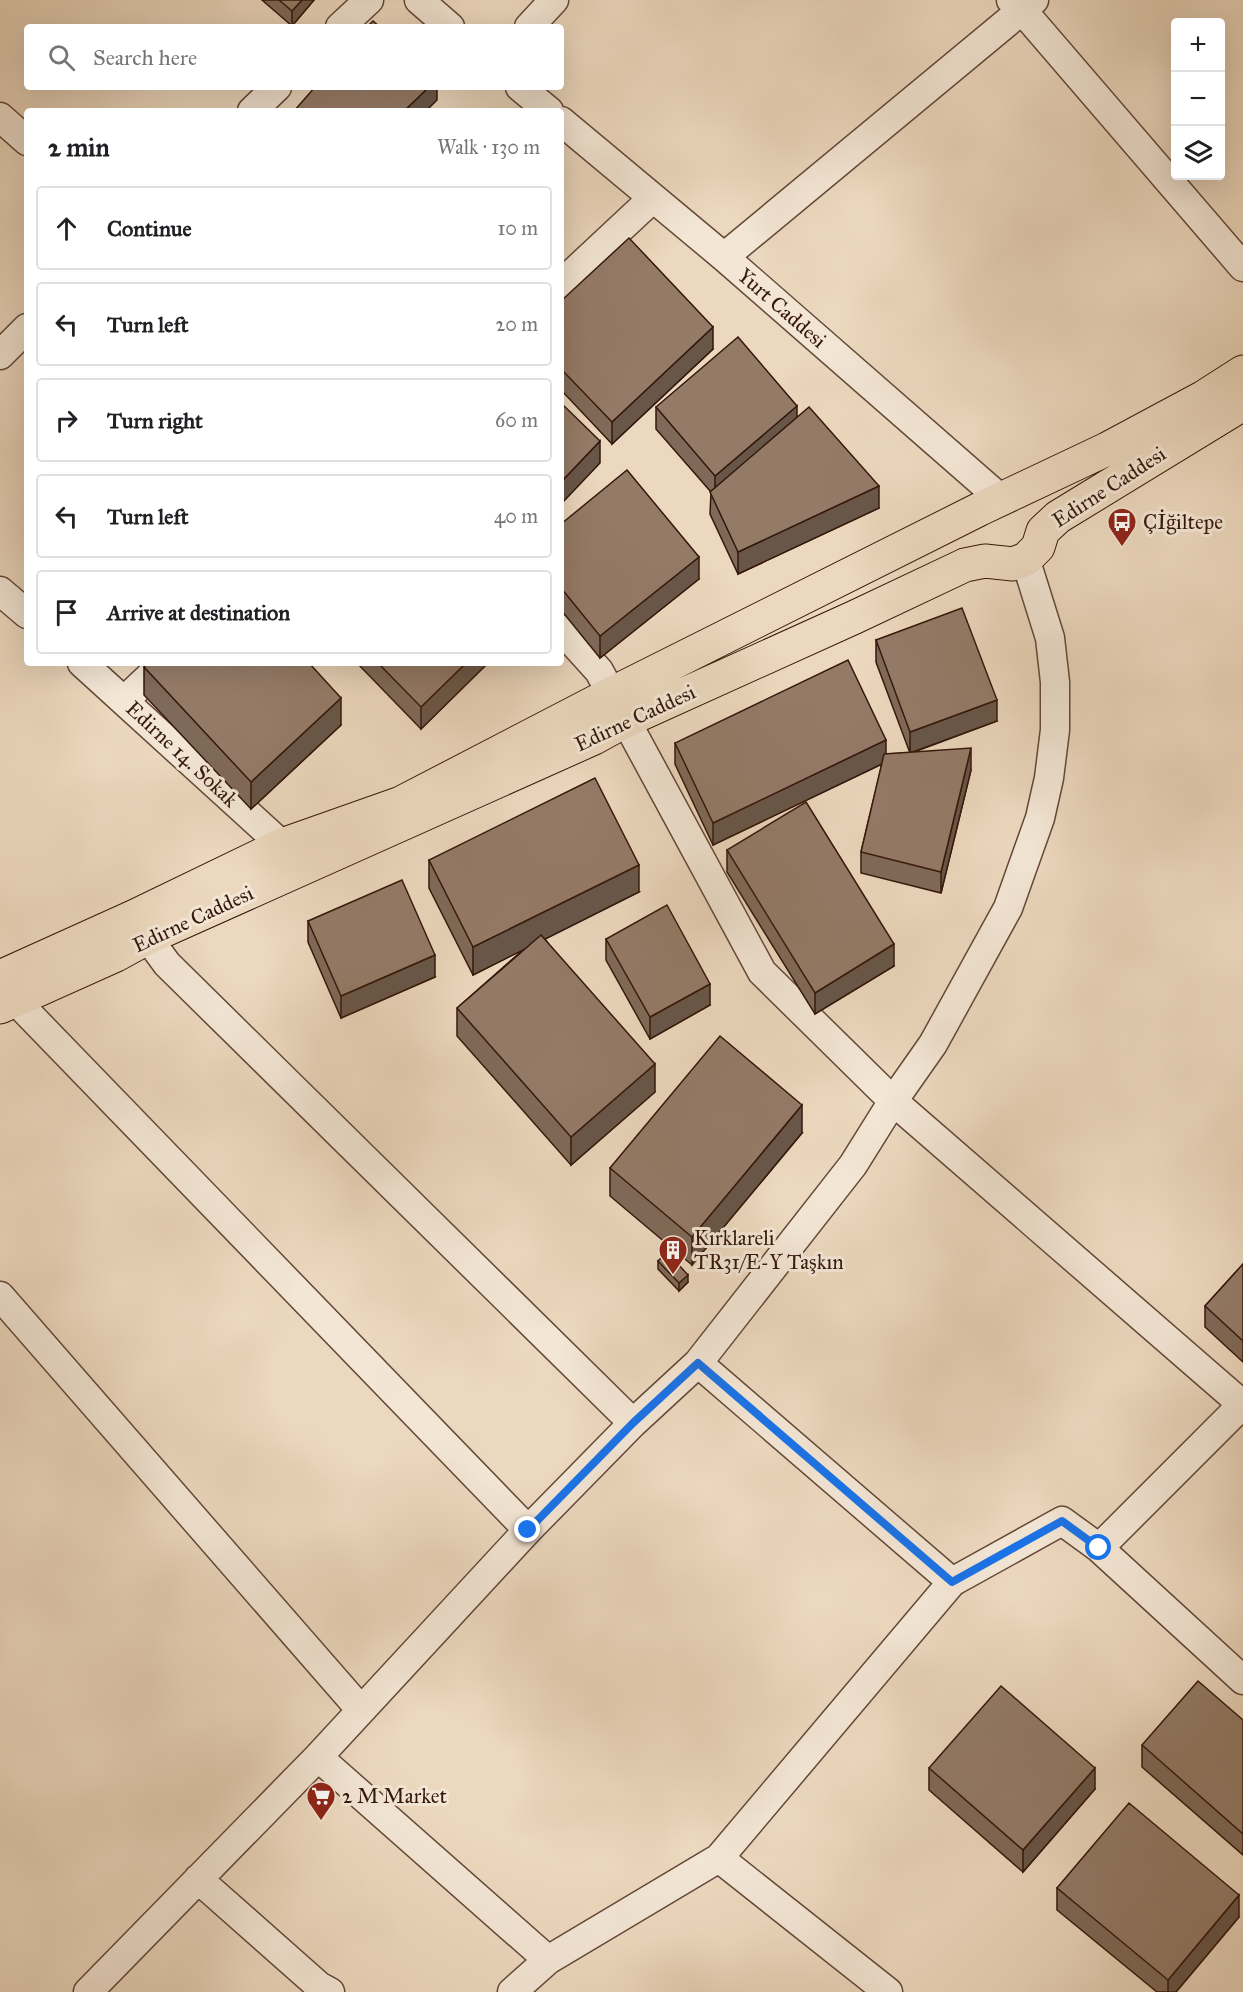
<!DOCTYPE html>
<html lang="en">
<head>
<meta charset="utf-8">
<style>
  body { margin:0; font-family:"IM FELL Great Primer",serif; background:#f2f2f2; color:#202124 }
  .controls { position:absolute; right:18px; top:18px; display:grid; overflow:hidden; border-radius:6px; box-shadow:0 6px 24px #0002 }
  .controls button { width:54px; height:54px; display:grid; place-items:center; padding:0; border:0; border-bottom:2px solid #e0e0e0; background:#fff; color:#202124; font:30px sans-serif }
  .stop { position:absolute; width:18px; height:18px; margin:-14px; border:4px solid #1a73e8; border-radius:50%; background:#fff }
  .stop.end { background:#1a73e8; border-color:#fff; box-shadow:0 2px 6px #0008 }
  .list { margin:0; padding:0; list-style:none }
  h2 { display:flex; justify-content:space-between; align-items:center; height:78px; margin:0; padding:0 24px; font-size:26px }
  h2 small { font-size:20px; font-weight:400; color:#757577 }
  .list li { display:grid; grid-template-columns:39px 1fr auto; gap:18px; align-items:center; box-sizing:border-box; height:84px; margin:0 12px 12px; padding:0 12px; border:2px solid #e0e0e0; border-radius:6px }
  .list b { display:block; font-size:22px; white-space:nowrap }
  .list em { font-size:20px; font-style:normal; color:#757577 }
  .icon { flex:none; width:33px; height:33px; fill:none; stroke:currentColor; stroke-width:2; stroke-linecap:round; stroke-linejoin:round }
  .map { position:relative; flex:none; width:1243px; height:1992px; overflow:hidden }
  .search { position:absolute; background:#fff; box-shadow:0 6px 24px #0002; left:24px; top:24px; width:540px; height:66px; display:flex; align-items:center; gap:15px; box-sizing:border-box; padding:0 21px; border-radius:6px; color:#757577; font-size:22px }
  .panel { position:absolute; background:#fff; box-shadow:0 6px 24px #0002; left:24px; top:108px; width:540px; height:558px; border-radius:6px }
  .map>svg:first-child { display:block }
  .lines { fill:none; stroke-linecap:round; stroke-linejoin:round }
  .minor-casing { stroke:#634738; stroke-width:31 }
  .trunk-casing { stroke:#35170b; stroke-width:35 }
  .minor { stroke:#f3e6d5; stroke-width:28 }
  .trunk { stroke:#ecd8be; stroke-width:33 }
  .wall { fill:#7f6a59; stroke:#35170b; stroke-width:1.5 }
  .shaded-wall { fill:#685649; stroke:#35170b; stroke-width:1.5 }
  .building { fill:#947b68; stroke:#35170b; stroke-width:1.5 }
  .route { stroke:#1a73e8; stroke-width:8 }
  .labels { text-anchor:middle; stroke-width:6; stroke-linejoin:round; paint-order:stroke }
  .street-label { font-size:21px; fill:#35170b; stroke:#f3e6d5 }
  .poi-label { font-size:21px; fill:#35170b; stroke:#f3e6d5; text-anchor:start }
</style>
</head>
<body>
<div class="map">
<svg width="1243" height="1992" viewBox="0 0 1243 1992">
  <rect width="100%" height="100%" fill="#ecd8be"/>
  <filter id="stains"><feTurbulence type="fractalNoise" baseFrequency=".00333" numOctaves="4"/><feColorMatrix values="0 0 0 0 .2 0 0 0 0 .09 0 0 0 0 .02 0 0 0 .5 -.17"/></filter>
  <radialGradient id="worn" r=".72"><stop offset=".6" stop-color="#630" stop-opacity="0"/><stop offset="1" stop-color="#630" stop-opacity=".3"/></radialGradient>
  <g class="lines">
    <g class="minor-casing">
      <path id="minor" d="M419 0 450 27
        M1011 0 1022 10 1243 267
        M340 27 369 0
        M529 27 554 0
        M520 87 549 111
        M252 111 277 87
        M0 117 27 141
        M561 121 724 257 994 493 998 500
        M724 257 1034 0
        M561 284 653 198
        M0 355 27 328
        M0 591 27 614
        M561 629 599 671 762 972 893 1101 1243 1405
        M82 663 282 845
        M125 700 164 663
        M134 919 167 964 633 1423
        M15 1000 528 1530
        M0 1296 361 1710
        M698 1363 952 1582 1062 1521 1099 1548 1243 1680
        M1099 1548 1243 1404
        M318 1757 548 1960 512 1992
        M198 1879 319 1986 330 1992
        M548 1960 719 1858
        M88 1992 318 1757 528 1530 633 1423 698 1363 853 1165 893 1101 933 1044 1008 908 1040 818 1049 778 1055 730V682L1050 638 1029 571 1023 560
        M888 1992 719 1858 952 1582"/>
    </g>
    <g class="trunk-casing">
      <path id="trunk" d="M0 977 133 917 282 845 401 803 611 694 980 509 1107 449 1204 397 1243 372
        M0 1007 116 955 147 938 594 738 625 721 855 617 965 565 985 561 1013 564 1026 559 1038 547 1043 531 1058 517 1243 404"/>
    </g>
    <use href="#minor" class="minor"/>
    <use href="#trunk" class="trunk"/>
  </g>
  <path class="wall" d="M262 0H314L292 26Z
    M561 301 713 349 612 444 561 390Z
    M656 407 797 417 879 508 738 574 710 514 711 492 656 429Z
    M561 524 699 579 600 658 561 610Z
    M876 640 997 721 914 752 971 770 941 893 861 873V852L882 764 713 845 675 764V743L886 754 910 753 876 662Z
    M357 663H488L421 729Z
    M144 667 341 725 251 809 144 695Z
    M727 850 894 966 815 1014 727 872Z
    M429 860 639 892 545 939 655 1092 571 1165 457 1036V1008L524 949 473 975 429 888Z
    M308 921 435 977 341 1018 308 942Z
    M606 939 710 1005 650 1039 606 960Z
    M802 1133 692 1265 610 1196V1168Z
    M658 1261 688 1282 679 1291 658 1269Z
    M1243 1264V1362L1205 1327V1306Z
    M1243 1720V1855L1142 1767V1745Z
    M929 1768 1095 1789 1023 1872 929 1790Z
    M1057 1888 1239 1917 1176 1992H1157L1057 1910Z"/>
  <path class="shaded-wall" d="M302 0H314L292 26V11Z
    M429 87H437V100L426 111H404Z
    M713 327V349L612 444V422Z
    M797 406V428L715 497V476Z
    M600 441V463L561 504V482Z
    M879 486V508L738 574V552Z
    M699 557V579L600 658V636Z
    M466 663H488L421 729V707Z
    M341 698V725L251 809V782Z
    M997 700V721L910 753V732Z
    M886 740V762L713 845V823Z
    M971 748V770L941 893V872Z
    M639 865V892L473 975V947Z
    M894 944V966L815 1014V993Z
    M435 955V977L341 1018V996Z
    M710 984V1005L650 1039V1017Z
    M655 1064V1092L571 1165V1137Z
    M802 1105V1133L692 1265V1237Z
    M688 1275V1282L679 1291V1283Z
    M1095 1768V1789L1023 1872V1850Z
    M1239 1895V1917L1176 1992H1168V1980Z"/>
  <path class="building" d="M279 0H302L292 11Z
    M373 21 380 27H367Z
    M315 87H429L404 111H294Z
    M629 238 713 327 612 422 561 369V301Z
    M738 337 797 406 715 476 656 407Z
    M561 403 600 441 561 482Z
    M809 407 879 486 738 552 710 492Z
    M627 470 699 557 600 636 561 588V524Z
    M962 608 997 700 910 732 876 640Z
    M848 660 886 740 713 823 675 743Z
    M148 663H309L341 698 251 782 144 667Z
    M378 663H466L421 707Z
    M971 748 941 872 861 852 884 754Z
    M595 778 639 865 473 947 429 860Z
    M806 802 894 944 815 993 727 850Z
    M402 880 435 955 341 996 308 921Z
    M667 905 710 984 650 1017 606 939Z
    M541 935 655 1064 571 1137 457 1008Z
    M720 1036 802 1105 692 1237 610 1168Z
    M667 1252 688 1275 679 1283 658 1261Z
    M1243 1264V1341L1205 1306Z
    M1198 1681 1243 1720V1834L1142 1745Z
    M1001 1686 1095 1768 1023 1850 929 1768Z
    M1129 1803 1239 1895 1168 1980 1057 1888Z"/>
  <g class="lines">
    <path class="route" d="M528 1530 633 1423 698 1363 952 1582 1062 1521 1099 1548"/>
  </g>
  <defs>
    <g id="bus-pin" transform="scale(1.5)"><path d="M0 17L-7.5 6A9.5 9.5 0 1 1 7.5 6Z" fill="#8f2418" stroke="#f3e6d5"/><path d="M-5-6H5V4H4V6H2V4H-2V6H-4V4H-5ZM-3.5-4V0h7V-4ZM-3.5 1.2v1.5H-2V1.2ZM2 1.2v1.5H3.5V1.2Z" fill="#fff"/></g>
    <g id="building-pin" transform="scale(1.5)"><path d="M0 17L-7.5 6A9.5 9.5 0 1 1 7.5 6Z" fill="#8f2418" stroke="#f3e6d5"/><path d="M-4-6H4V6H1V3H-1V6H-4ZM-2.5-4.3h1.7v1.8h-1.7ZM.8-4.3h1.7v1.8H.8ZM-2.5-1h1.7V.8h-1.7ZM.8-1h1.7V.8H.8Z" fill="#fff"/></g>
    <g id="supermarket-pin" transform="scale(1.5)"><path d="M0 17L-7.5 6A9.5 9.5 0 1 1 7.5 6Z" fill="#8f2418" stroke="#f3e6d5"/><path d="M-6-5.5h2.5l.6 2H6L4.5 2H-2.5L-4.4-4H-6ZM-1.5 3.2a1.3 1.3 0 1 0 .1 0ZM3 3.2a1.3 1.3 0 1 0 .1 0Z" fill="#fff"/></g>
  </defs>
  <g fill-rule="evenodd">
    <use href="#bus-pin" x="1122" y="522"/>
    <use href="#building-pin" x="673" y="1250"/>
    <use href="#supermarket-pin" x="321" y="1796"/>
  </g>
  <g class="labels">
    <g class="street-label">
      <text transform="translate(782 308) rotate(41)" y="7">Yurt Caddesi</text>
      <text transform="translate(1109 487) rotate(-33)" y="7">Edirne Caddesi</text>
      <text transform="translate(635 718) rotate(-25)" y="7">Edirne Caddesi</text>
      <text transform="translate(182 754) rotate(43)" y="7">Edirne 14. Sokak</text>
      <text transform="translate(193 919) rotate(-25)" y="7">Edirne Caddesi</text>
    </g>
    <g class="poi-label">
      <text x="1143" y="529">Çİğiltepe</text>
      <text x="694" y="1245">Kırklareli<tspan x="694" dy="24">TR31/E-Y Taşkın</tspan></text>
      <text x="342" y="1803">2 M Market</text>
    </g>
  </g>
  <rect width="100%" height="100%" filter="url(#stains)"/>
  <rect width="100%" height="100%" fill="url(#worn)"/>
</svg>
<div class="controls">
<button>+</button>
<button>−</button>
<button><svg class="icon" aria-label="layers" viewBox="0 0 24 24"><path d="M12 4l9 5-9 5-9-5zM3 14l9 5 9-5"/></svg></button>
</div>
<div class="stop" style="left:1099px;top:1548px"></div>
<div class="stop end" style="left:528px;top:1530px"></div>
<div class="search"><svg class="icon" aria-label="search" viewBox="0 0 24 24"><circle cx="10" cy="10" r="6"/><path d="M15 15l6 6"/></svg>Search here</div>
<section class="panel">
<h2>2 min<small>Walk · 130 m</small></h2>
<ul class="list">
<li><svg class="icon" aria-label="ahead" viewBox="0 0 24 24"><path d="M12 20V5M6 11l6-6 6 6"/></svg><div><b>Continue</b></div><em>10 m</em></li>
<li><svg class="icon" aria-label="left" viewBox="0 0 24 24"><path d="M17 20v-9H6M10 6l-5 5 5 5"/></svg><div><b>Turn left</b></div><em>20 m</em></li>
<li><svg class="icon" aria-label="right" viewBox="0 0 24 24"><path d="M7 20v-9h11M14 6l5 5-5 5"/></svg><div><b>Turn right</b></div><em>60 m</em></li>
<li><svg class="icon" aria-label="left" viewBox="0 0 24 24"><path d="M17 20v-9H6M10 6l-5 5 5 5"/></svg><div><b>Turn left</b></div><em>40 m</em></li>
<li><svg class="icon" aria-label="arrive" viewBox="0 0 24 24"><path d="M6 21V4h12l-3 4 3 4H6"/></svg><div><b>Arrive at destination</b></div></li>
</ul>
</section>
</div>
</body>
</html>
